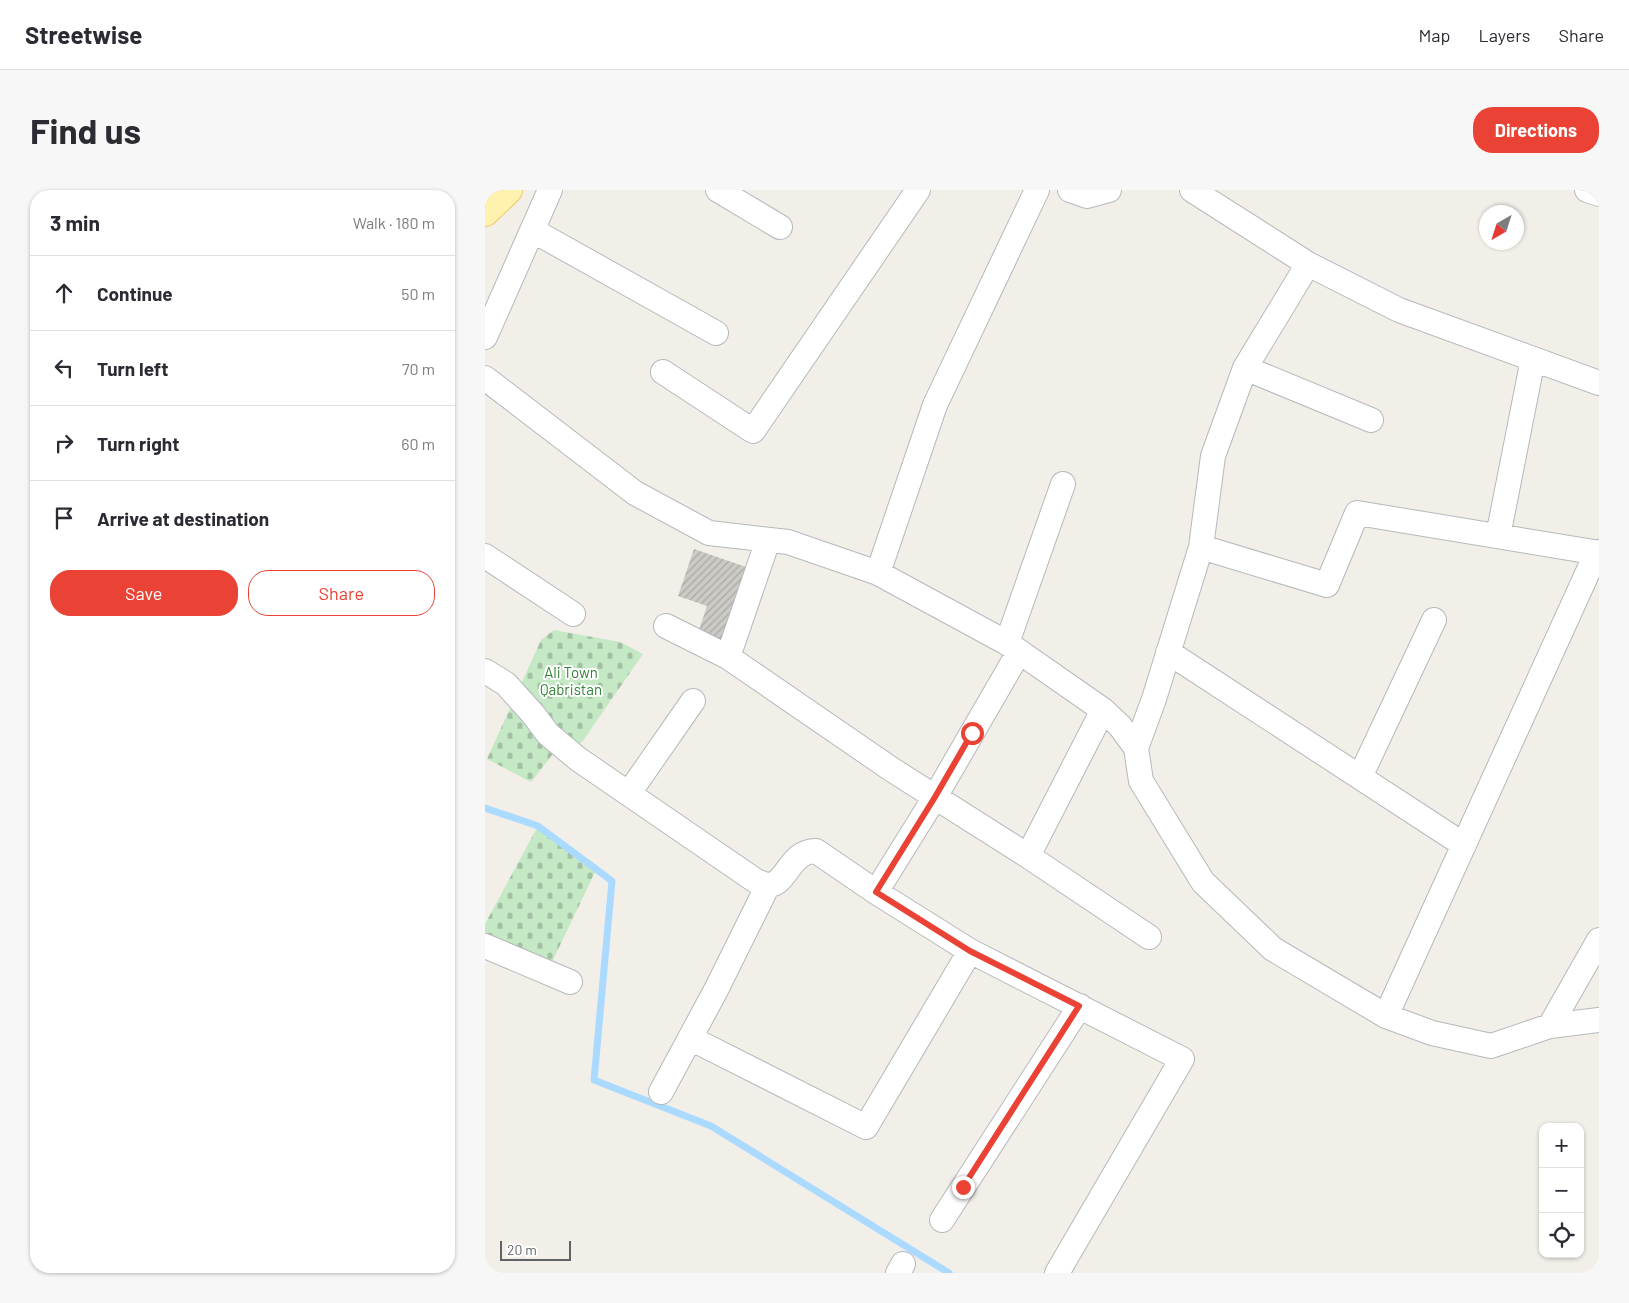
<!DOCTYPE html>
<html lang="en">
<head>
<meta charset="utf-8">
<style>
  body { margin:0; font-family:Barlow,sans-serif; background:#f7f7f7; color:#2b2b33 }
  .controls { position:absolute; right:15px; bottom:15px; display:grid; overflow:hidden; border-radius:10px; box-shadow:0 1px 4px #0004 }
  .controls button { width:45px; height:45px; display:grid; place-items:center; padding:0; border:0; border-bottom:1px solid #e1e1e2; background:#fff; color:#2b2b33; font:25px sans-serif }
  .compass { position:absolute; left:994px; top:15px; width:45px; height:45px; border-radius:50%; background:#fff; box-shadow:0 1px 4px #0004; rotate:219deg }
  .scale { position:absolute; left:15px; bottom:12px; width:71px; box-sizing:border-box; padding-left:5px; border:2px solid #5f6368; border-top:0; font-size:14px; line-height:18px; white-space:nowrap; color:#5f6368; -webkit-text-stroke:4px #fff; paint-order:stroke }
  .stop { position:absolute; width:15px; height:15px; margin:-11px; border:4px solid #ea4335; border-radius:50%; background:#fff }
  .stop.end { background:#ea4335; border-color:#fff; box-shadow:0 1px 5px #0008 }
  .list { margin:0; padding:0; list-style:none }
  h2 { display:flex; justify-content:space-between; align-items:center; height:65px; margin:0; padding:0 20px; font-size:21px }
  h2 small { font-size:16px; font-weight:400; color:#7c7c81 }
  .list li { display:grid; grid-template-columns:32px 1fr auto; gap:15px; align-items:center; box-sizing:border-box; height:75px; padding:0 20px; border-top:1px solid #e1e1e2 }
  .list b { display:block; font-size:19px; white-space:nowrap }
  .list em { font-size:16px; font-style:normal; color:#7c7c81 }
  .actions { display:flex; gap:10px; padding:15px 20px }
  .actions a { flex:1; padding:11px 0; border:1px solid #ea4335; border-radius:20px; text-align:center; font-size:18px; color:#ea4335 }
  .actions .main { background:#ea4335; color:#fff }
  .icon { flex:none; width:28px; height:28px; fill:none; stroke:currentColor; stroke-width:2; stroke-linecap:round; stroke-linejoin:round }
  .map { position:relative; flex:none; width:1114px; height:1083px; overflow:hidden; border-radius:20px }
  header { display:flex; align-items:center; gap:30px; box-sizing:border-box; height:70px; padding:0 25px; background:#fff; border-bottom:1px solid #e1e1e2 }
  header strong { font-size:24px }
  nav { display:flex; gap:28px; margin-inline-start:auto; font-size:18px }
  .intro { display:flex; align-items:center; justify-content:space-between; box-sizing:border-box; height:120px; padding:0 30px }
  h1 { margin:0; font-size:35px }
  .button { padding:12px 22px; border-radius:20px; background:#ea4335; color:#fff; font-size:18px; font-weight:700 }
  main { display:flex; gap:30px; padding:0 30px }
  aside { flex:1; background:#fff; border-radius:20px; box-shadow:0 1px 4px #0004 }
  .map>svg:first-child { display:block }
  .cemetery { fill:url(#cemetery-stones) }
  .lines { fill:none; stroke-linecap:round; stroke-linejoin:round }
  .stream { stroke:#aadaff; stroke-width:7 }
  .building { fill:url(#building-hatch) }
  .street-casing { stroke:#b5b8bc; stroke-width:26 }
  .primary-casing { stroke:#f2c960; stroke-width:30 }
  .street { stroke:#fff; stroke-width:24 }
  .primary { stroke:#fff2af; stroke-width:28 }
  .route { stroke:#ea4335; stroke-width:6 }
  .labels { text-anchor:middle; stroke-width:4; stroke-linejoin:round; paint-order:stroke }
  .park-label { font-size:15px; fill:#348238; stroke:#fff }
</style>
</head>
<body>
<header>
<strong>Streetwise</strong>
<nav><a>Map</a><a>Layers</a><a>Share</a></nav>
</header>
<div class="intro"><h1>Find us</h1><a class="button">Directions</a></div>
<main>
<aside>
<h2>3 min<small>Walk · 180 m</small></h2>
<ul class="list">
<li><svg class="icon" aria-label="ahead" viewBox="0 0 24 24"><path d="M12 20V5M6 11l6-6 6 6"/></svg><div><b>Continue</b></div><em>50 m</em></li>
<li><svg class="icon" aria-label="left" viewBox="0 0 24 24"><path d="M17 20v-9H6M10 6l-5 5 5 5"/></svg><div><b>Turn left</b></div><em>70 m</em></li>
<li><svg class="icon" aria-label="right" viewBox="0 0 24 24"><path d="M7 20v-9h11M14 6l5 5-5 5"/></svg><div><b>Turn right</b></div><em>60 m</em></li>
<li><svg class="icon" aria-label="arrive" viewBox="0 0 24 24"><path d="M6 21V4h12l-3 4 3 4H6"/></svg><div><b>Arrive at destination</b></div></li>
</ul>
<div class="actions"><a class="main">Save</a><a>Share</a></div>
</aside>
<div class="map">
<svg width="1114" height="1083" viewBox="0 0 1114 1083">
  <defs>
    <pattern id="cemetery-stones" width="16" height="16" patternUnits="userSpaceOnUse" patternTransform="scale(1.25)"><rect width="16" height="16" fill="#c5e8c5"/><path d="M2 7V4a2 2 0 0 1 4 0v3zM10 15v-3a2 2 0 0 1 4 0v3z" fill="#a3c0a4"/></pattern>
    <pattern id="building-hatch" width="6" height="6" patternUnits="userSpaceOnUse" patternTransform="scale(1.25)"><rect width="6" height="6" fill="#cccac5"/><path d="M-1 1l2-2M0 6l6-6M5 7l2-2" fill="none" stroke="#a9a8a4"/></pattern>
  </defs>
  <rect width="100%" height="100%" fill="#f1efe8"/>
  <path class="cemetery" d="M69 440 135 452 158 464 97 552 71 560 46 592 2 569 56 450Z
    M53 636 113 676 66 774 0 745V734Z"/>
  <g class="lines">
    <path class="stream" d="M0 618 53 636 127 691 109 890 226 936 464 1083"/>
  </g>
  <path class="building" d="M209 359 261 377 235 454 212 446 222 416 193 406Z"/>
  <g class="lines">
    <g class="street-casing">
      <path id="street" d="M233 0 295 37
        M585 0 602 6 624 0
        M707 0 823 74 914 120 1114 193
        M1102 0 1114 4
        M47 40 231 143
        M0 147 65 0
        M760 178 886 230
        M178 182 268 241 433 0
        M0 188 150 303 224 343 303 352 393 383 522 453 618 520 635 536 651 558 656 591 718 692 788 759 901 826 947 843 1006 856 1065 836 1114 830
        M1013 346 1048 169
        M716 357 842 395 872 323 1114 363
        M0 366 88 424
        M393 383 450 215 552 0
        M181 436 243 467 406 579 543 666 664 747
        M522 453 578 294
        M683 462 979 655
        M243 467 283 350
        M0 481 21 494 48 524 63 544 93 569 271 691C275 692 280 695 283 695 302 695 304 661 331 661L391 702 485 761 697 869 572 1083
        M651 558 669 509 716 357 728 266 760 178 823 74
        M875 587 949 430
        M144 603 208 511
        M543 666 618 520
        M391 702 450 607 534 462
        M0 756 85 792
        M901 826 1112 362
        M1065 836 1114 750
        M205 848 381 937 485 761
        M176 902 231 800 283 695
        M457 1030 595 816
        M413 1083 418 1074"/>
    </g>
    <g class="primary-casing">
      <path id="primary" d="M0 22 23 0"/>
    </g>
    <use href="#street" class="street"/>
    <use href="#primary" class="primary"/>
  </g>
  <g class="lines">
    <path class="route" d="M478 997 594 816 485 761 391 702 450 607 487 543"/>
  </g>
  <g class="labels">
    <g class="park-label">
      <text x="86" y="488">Ali Town<tspan x="86" dy="17">Qabristan</tspan></text>
    </g>
  </g>
</svg>
<div class="controls">
<button>+</button>
<button>−</button>
<button><svg class="icon" aria-label="locate" viewBox="0 0 24 24"><circle cx="12" cy="12" r="6"/><path d="M12 2v4M12 18v4M2 12h4M18 12h4"/></svg></button>
</div>
<svg class="compass" viewBox="-18 -18 36 36"><path d="M0-13l5 13h-10z" fill="#e53935"/><path d="M0 13l5-13h-10z" fill="#7c7c81"/></svg>
<div class="scale">20 m</div>
<div class="stop" style="left:487px;top:543px"></div>
<div class="stop end" style="left:478px;top:997px"></div>
</div>
</main>
</body>
</html>
